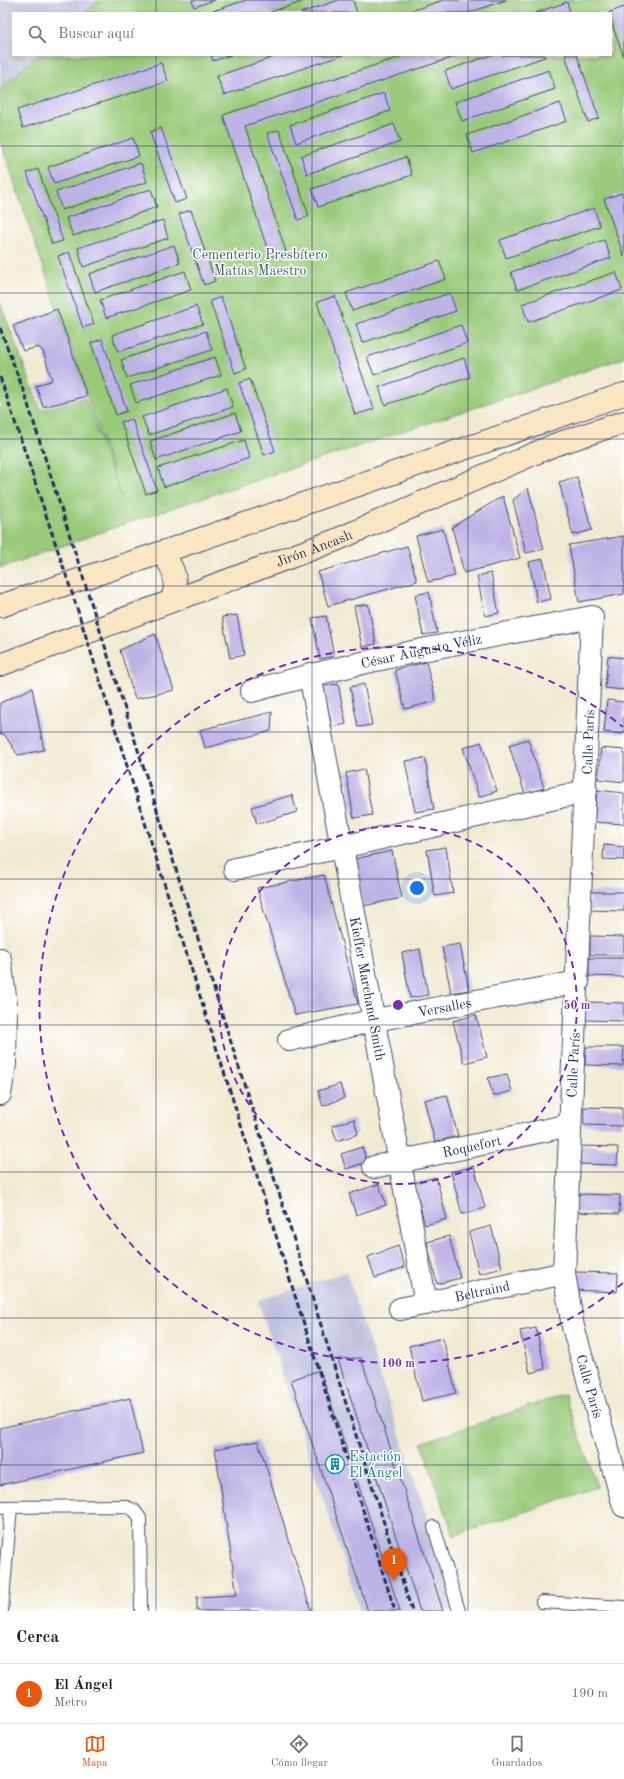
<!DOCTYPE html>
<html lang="es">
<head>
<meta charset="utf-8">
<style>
  body { margin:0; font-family:"Old Standard TT",serif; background:#f2f2f2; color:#202124 }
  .you { position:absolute; left:417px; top:888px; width:14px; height:14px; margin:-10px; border:3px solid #fff; border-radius:50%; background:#1a73e8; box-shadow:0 0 0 6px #1a73e833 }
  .badge { display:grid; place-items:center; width:26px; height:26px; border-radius:50%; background:#ea580c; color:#fff; font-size:13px; font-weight:700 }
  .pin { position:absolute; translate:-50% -33px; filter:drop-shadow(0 1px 2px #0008) }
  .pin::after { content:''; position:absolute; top:21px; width:14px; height:12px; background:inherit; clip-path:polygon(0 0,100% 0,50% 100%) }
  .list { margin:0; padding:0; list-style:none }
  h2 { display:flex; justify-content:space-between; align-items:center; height:52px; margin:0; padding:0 16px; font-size:17px }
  h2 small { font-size:13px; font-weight:400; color:#757577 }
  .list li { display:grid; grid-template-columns:26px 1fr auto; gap:12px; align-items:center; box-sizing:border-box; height:60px; padding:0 16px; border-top:1px solid #e0e0e0 }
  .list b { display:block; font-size:15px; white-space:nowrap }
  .list p { margin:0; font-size:13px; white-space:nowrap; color:#757577 }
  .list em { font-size:13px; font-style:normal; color:#757577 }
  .icon { flex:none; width:22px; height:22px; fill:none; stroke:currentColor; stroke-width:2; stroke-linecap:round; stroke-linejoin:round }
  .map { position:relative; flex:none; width:624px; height:1611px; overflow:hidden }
  .search { position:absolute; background:#fff; box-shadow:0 2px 6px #0003; left:12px; right:12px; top:12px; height:44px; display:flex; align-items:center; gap:10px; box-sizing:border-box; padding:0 14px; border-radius:0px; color:#757577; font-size:15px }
  .sheet { height:112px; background:#fff }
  nav { display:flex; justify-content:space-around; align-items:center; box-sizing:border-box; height:56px; border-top:1px solid #e0e0e0; background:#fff; font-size:11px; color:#757577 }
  nav a { display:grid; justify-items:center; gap:2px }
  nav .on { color:#ea580c }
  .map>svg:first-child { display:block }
  .industrial { fill:#bfc2dd }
  .green { fill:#99ca79; stroke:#5a7c6c }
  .building { fill:#beb3e5 }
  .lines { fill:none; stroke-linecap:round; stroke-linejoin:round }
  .lane-casing { stroke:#3b4b6f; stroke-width:14 }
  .street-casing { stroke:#3b4b6f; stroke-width:24 }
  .secondary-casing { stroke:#3b4b6f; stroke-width:24 }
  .lane { stroke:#fff; stroke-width:12 }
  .street { stroke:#fff; stroke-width:22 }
  .secondary { stroke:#fbe6c4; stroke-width:22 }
  .rail { stroke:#1b2f5e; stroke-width:3; stroke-dasharray:6 3; stroke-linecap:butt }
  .grid { fill:none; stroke:#1b2f5e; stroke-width:1; stroke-opacity:0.55 }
  .ring { fill:none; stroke:#7b2cbf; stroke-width:2; stroke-dasharray:7 5 }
  .labels { text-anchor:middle; stroke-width:3; stroke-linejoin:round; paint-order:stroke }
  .park-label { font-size:14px; fill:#415e66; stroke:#fff }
  .street-label { font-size:14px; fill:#1b2f5e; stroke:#fff }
  .culture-label { font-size:14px; fill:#0d838f; stroke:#fff; text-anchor:start }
  .centre { fill:#7b2cbf; stroke:#fff; stroke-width:2 }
  .ring-label { font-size:12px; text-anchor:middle; font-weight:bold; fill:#7b2cbf; stroke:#fff; stroke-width:3; stroke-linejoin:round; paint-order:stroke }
</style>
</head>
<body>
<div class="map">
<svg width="624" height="1611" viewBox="0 0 624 1611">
  <rect width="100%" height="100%" fill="#fff"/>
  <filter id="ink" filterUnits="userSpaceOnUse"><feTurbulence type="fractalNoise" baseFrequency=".025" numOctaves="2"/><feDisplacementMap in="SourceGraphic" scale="8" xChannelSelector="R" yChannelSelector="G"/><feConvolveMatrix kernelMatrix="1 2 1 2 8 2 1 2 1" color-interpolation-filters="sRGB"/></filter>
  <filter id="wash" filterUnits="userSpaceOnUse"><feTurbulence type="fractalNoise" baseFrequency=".012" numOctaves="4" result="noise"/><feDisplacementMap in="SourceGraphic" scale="16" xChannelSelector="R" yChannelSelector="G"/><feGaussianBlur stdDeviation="0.9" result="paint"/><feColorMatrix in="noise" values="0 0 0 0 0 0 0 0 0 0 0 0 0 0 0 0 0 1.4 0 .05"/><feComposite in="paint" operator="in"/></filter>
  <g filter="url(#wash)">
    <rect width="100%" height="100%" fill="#f1ead2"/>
    <path class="industrial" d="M0 0H100L85 13H13V55H38L0 89Z
      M346 1272 458 1611H360L258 1301Z"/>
    <path class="green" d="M100 0H624V358L130 522 0 568V303L41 410 85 398 122 499 0 140V89L38 55H611V13H85Z
      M565 1394 597 1487 454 1536 421 1443Z"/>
    <g id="blocks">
      <path class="building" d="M192 0H215L194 7Z
        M246 0H307L268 13H207Z
        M339 0H353L357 13H300Z
        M443 0H506L468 13H405Z
        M567 2 570 13H535Z
        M624 7V58L611 21V13H608Z
        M211 55H231L213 61Z
        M280 55H343L224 95 217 76Z
        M406 55H460L245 126 286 252 270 257 223 115Z
        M491 55H544L545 57 451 89 445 71Z
        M565 55H577L599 118 588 122Z
        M161 63 168 81 23 128 17 110Z
        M549 70 555 89 462 121 455 102Z
        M384 93 390 111 296 143 290 125Z
        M560 103 567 121 473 153 467 135Z
        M394 124 400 142 307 174 301 156Z
        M161 128 187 199 175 203 150 132Z
        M279 130 309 216 298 220 267 133Z
        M133 138 139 156 54 184 48 167Z
        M406 157 412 175 318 207 312 189Z
        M141 163 147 182 62 210 56 192Z
        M38 169 63 241 52 244 27 173Z
        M151 189 157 207 73 236 66 218Z
        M622 193 624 199V257L604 199Z
        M594 208 600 226 506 258 500 240Z
        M191 210 215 281 204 285 179 214Z
        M163 220 168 238 83 267 78 248Z
        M604 240 611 258 517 290 511 272Z
        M174 245 180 263 95 292 89 274Z
        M69 252 94 324 83 328 58 256Z
        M439 261 446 279 352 311 346 293Z
        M185 271 191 290 106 318 100 300Z
        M616 272 622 290 528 322 522 304Z
        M450 293 456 311 362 343 356 324Z
        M335 296 374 409 355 415 317 302Z
        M221 297 246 369 235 373 210 301Z
        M196 306 203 324 118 352 112 335Z
        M57 309 87 396 43 407 36 386 52 380 43 351 38 347 23 351 13 326Z
        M461 325 467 343 374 375 367 357Z
        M206 331 212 350 127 378 121 360Z
        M102 339 127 411 116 415 91 343Z
        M215 357 221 375 136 403 130 385Z
        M464 358 470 377 385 405 379 387Z
        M250 379 275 451 264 455 239 383Z
        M227 388 233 407 149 435 142 417Z
        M235 413 241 431 156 460 150 441Z
        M132 419 157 490 146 494 121 422Z
        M244 440 249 458 164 487 158 468Z
        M577 477 592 530 573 535 559 482Z
        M528 488 544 549 526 553 513 500Z
        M503 496 520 558 464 573 452 527Z
        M443 529 455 576 428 582 416 536Z
        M624 536V594L579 602 569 545Z
        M407 546 417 581 328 606 318 572Z
        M543 559 551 599 537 602 529 562Z
        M491 573 499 613 485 616 477 576Z
        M429 592 437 633 423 635 415 595Z
        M368 604 376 644 362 647 354 606Z
        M237 615 244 655 230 658 222 617Z
        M326 616 334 656 320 659 312 618Z
        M155 634 174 690 135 699 120 650Z
        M608 656 624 658V690L605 688Z
        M426 662 436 701 405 709 395 670Z
        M338 684 346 724 332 727 323 686Z
        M364 684 372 725 358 727 350 687Z
        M32 688 44 750 18 755 4 734 0 735V703Z
        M607 700 624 702V734L604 732Z
        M272 712 271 731 205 748 200 730Z
        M528 739 544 788 525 794 509 745Z
        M481 742 497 791 479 797 463 748Z
        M601 748 624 750V782L598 779Z
        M425 758 434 809 415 812 405 761Z
        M364 769 372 815 354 818 346 773Z
        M597 790 624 793V824L594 822Z
        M292 795 297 812 257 824 252 807Z
        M604 845 624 847V860L603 859Z
        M446 847 453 893 435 896 427 850Z
        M392 851 402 898 363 906 354 859Z
        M324 875 358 1004 295 1015 257 888Z
        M590 892H624V911L589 910Z
        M590 936 624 937V955H590Z
        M460 944 469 990 451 993 442 947Z
        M420 949 428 995 410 998 402 953Z
        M589 958H624V977L589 976Z
        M587 1002 624 1003V1021L586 1020Z
        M476 1015 487 1057 464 1063 453 1021Z
        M586 1047H624L623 1066 585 1065Z
        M507 1074 512 1091 493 1096 488 1078Z
        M340 1084 344 1098 323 1106 318 1091Z
        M447 1095 458 1136 435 1142 424 1100Z
        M584 1107 622 1108V1126L584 1125Z
        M354 1119 358 1134 337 1141 332 1126Z
        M580 1146 618 1147 617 1165 580 1164Z
        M362 1147 367 1162 346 1169 341 1154Z
        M474 1166 485 1208 462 1214 451 1172Z
        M436 1177 447 1219 425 1225 414 1183Z
        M379 1184 386 1205 356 1215 349 1194Z
        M575 1194 620 1195 619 1214 575 1212Z
        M491 1226 502 1268 479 1274 469 1232Z
        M449 1236 460 1278 437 1284 427 1242Z
        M398 1246 405 1267 375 1278 368 1257Z
        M573 1272 618 1273 617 1292 573 1290Z
        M536 1328 545 1369 530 1373 520 1331Z
        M443 1338 456 1393 422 1401 409 1346Z
        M361 1358 419 1536 443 1611H420L338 1359Z
        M320 1370 385 1565 400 1611H368L291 1380Z
        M130 1398 143 1453 0 1485V1428Z
        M258 1441 311 1611H197V1597L237 1595 215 1449Z"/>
    </g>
  </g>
  <g filter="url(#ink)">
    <use href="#blocks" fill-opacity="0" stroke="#3b4b6f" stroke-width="1"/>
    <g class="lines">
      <g class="lane-casing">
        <path id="lane" d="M0 1507 124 1506 134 1510 140 1518 141 1611
          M434 1527 459 1611
          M542 1602 624 1607
          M2 1611 11 1507"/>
      </g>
      <g class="street-casing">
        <g id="street">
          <path id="s1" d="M310 674 426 1304"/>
          <path id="s2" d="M252 691C364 659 478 639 592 617L564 1273 573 1327 624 1506"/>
          <path d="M235 869 342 847 586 791"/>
          <path d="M0 959 6 1004 5 1064 0 1094"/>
          <path id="s3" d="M289 1040 375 1020 578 982"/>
          <path id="s4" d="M374 1167 570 1125"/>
          <path id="s5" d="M400 1309 564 1273"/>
        </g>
      </g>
      <g class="secondary-casing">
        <g id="secondary">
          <path d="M160 553C175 566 179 582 171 601"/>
          <path d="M0 606 160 553 624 394"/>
          <path id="s6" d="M0 665 336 540 554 445 624 422"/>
        </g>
      </g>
      <use href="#lane" class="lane"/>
      <use href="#street" class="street"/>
      <use href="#secondary" class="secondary"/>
      <path class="rail" d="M0 328 25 395 412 1611
        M0 377 75 602 395 1611"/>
    </g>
  </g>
  <path class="grid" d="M156 0V13M312 0V13M468 0V13M156 55V1611M312 55V1611M468 55V1611M0 146H624M0 293H624M0 439H624M0 586H624M0 732H624M0 879H624M0 1025H624M0 1172H624M0 1318H624M0 1465H624"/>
  <g class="ring">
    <circle cx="398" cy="1005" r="179"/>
    <path d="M623 1283A358 358 0 1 1 623 727"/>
  </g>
  <defs>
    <g id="building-ring" transform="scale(1)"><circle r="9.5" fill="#fff" stroke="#0f9aa8" stroke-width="1.5"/><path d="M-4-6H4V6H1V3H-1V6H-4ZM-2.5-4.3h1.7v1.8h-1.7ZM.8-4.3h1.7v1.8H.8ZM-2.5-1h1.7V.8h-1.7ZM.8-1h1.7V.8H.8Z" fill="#0f9aa8"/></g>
  </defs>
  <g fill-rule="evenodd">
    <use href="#building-ring" x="335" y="1464"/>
  </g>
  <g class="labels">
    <g class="park-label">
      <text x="260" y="259">Cementerio Presbítero<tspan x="260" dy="16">Matías Maestro</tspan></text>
    </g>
    <g class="street-label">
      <text dy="5" stroke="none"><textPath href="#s6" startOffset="335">Jirón Áncash</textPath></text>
      <text dy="5" stroke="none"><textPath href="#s2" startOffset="174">César Augusto Véliz</textPath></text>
      <text transform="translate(588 742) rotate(-88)" y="5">Calle París</text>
      <text dy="5" stroke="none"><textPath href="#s1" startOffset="320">Kieffer Marchand Smith</textPath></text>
      <text dy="5" stroke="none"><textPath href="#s3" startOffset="159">Versalles</textPath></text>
      <text transform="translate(573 1065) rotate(-87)" y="5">Calle París</text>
      <text dy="5" stroke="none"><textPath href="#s4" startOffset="100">Roquefort</textPath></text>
      <text dy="5" stroke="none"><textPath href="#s5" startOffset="84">Beltraind</textPath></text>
      <text dy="5" stroke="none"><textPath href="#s2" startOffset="1121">Calle París</textPath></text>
    </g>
    <g class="culture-label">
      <text x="349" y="1461">Estación<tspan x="349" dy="16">El Ángel</tspan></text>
    </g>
  </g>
  <circle cx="398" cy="1005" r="6" class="centre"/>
  <g class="ring-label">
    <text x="577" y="1009">50 m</text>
    <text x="398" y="1367">100 m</text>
  </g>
</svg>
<div class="you"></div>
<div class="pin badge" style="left:394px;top:1581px">1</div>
<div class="search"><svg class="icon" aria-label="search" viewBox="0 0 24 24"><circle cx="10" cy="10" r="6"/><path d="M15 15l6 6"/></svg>Buscar aquí</div>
</div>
<section class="sheet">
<h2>Cerca<small></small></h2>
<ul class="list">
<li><span class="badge">1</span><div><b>El Ángel</b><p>Metro</p></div><em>190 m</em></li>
</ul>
</section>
<nav>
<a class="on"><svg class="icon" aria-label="map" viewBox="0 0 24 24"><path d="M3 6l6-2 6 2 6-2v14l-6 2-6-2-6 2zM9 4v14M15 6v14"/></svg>Mapa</a>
<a><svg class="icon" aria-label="directions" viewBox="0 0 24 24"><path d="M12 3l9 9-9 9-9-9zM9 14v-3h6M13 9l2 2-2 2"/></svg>Cómo llegar</a>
<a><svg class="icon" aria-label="saved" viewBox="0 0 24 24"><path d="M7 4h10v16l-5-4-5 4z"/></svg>Guardados</a>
</nav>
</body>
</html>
